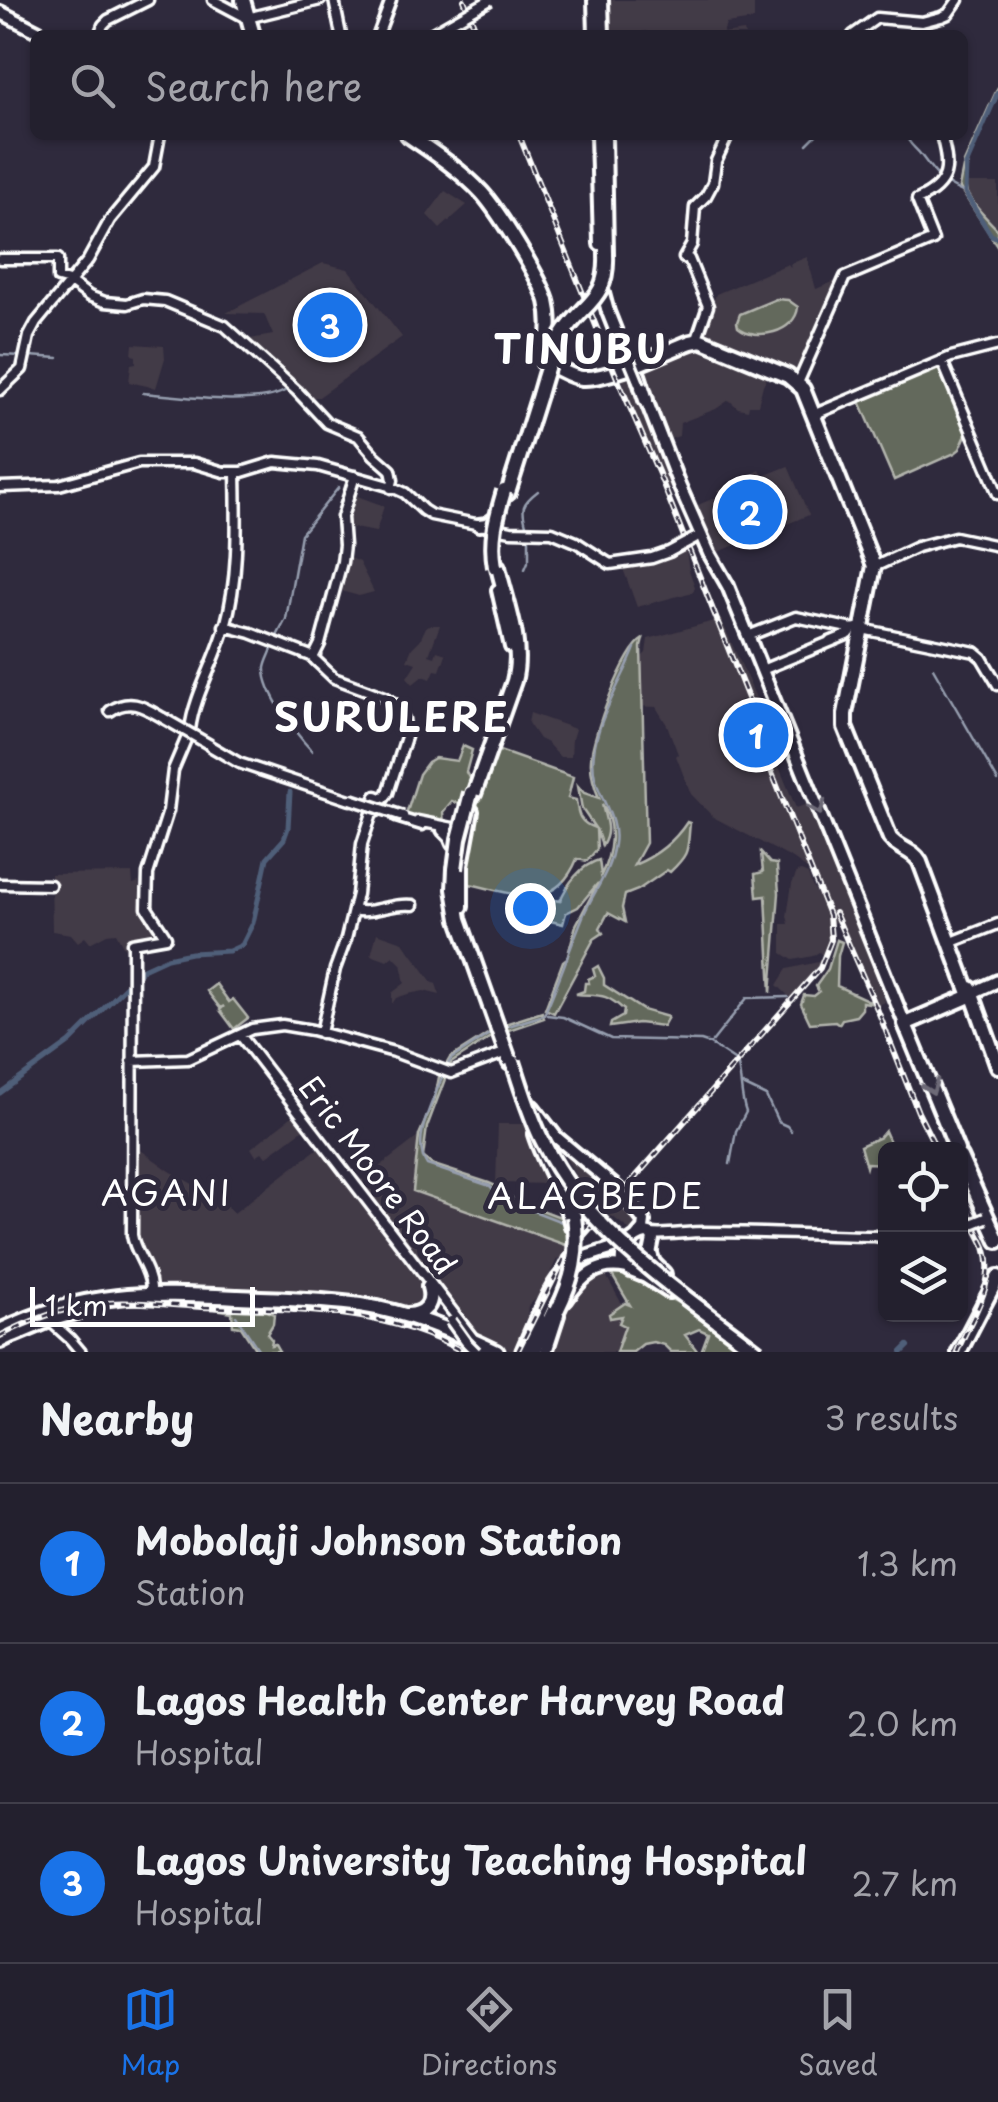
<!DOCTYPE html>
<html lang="en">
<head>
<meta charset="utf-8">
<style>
  body { margin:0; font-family:"Playpen Sans",sans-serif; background:#2f2d3a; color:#f1f3f6 }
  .controls { position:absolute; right:30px; bottom:30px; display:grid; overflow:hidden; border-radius:15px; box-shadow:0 2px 8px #0004 }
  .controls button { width:90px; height:90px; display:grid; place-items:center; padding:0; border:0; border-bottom:2px solid #403e4a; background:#23202e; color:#f1f3f6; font:50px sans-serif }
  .scale { position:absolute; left:30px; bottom:25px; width:225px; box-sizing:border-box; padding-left:10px; border:5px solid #fff; border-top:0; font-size:28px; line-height:35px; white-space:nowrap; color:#fff; -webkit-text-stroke:8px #2f2a3d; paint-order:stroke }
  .you { position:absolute; left:530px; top:908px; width:35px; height:35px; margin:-25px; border:8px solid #fff; border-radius:50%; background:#1a73e8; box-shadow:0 0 0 15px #1a73e833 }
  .badge { display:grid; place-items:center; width:65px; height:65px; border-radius:50%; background:#1a73e8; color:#fff; font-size:32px; font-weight:700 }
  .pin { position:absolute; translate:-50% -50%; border:5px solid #fff; box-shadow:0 2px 10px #0006 }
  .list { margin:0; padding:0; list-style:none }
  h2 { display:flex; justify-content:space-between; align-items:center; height:130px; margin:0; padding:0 40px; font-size:42px }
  h2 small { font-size:32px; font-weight:400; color:#a3a3aa }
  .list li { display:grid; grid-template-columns:65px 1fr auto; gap:30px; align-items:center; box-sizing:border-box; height:160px; padding:0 40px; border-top:2px solid #403e4a }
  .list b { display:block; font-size:38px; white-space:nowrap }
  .list p { margin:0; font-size:32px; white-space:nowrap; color:#a3a3aa }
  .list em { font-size:32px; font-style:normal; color:#a3a3aa }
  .icon { flex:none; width:55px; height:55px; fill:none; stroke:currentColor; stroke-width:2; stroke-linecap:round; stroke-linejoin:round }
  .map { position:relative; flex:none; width:998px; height:1352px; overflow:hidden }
  .search { position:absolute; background:#23202e; box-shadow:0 2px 8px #0004; left:30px; right:30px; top:30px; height:110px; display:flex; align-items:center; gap:25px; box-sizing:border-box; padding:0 35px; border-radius:15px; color:#a3a3aa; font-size:38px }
  .sheet { height:610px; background:#23202e }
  nav { display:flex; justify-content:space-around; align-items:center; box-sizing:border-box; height:140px; border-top:2px solid #403e4a; background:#23202e; font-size:28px; color:#a3a3aa }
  nav a { display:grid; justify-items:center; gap:5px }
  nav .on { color:#1a73e8 }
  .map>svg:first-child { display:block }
  .built { fill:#423a46 }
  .green { fill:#64695b; stroke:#b2b4ad; stroke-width:2.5 }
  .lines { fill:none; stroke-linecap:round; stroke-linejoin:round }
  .stream { stroke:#969eaf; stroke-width:2.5 }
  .canal { stroke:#505e79; stroke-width:5 }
  .river { stroke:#505e79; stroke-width:6 }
  .secondary-casing { stroke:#fff; stroke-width:15 }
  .primary-casing { stroke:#fff; stroke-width:18 }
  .highway-casing { stroke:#fff; stroke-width:20 }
  .secondary { stroke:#2f2a3d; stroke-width:8 }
  .primary { stroke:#2f2a3d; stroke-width:10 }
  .highway { stroke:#2f2a3d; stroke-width:12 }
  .rail-casing { stroke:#fff; stroke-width:6 }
  .rail { stroke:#2f2a3d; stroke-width:2.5; stroke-dasharray:8; stroke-linecap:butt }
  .secondary-bridge-casing { stroke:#fff; stroke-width:15; stroke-linecap:butt }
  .primary-bridge-casing { stroke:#fff; stroke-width:18; stroke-linecap:butt }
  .highway-bridge-casing { stroke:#fff; stroke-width:20; stroke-linecap:butt }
  .secondary-bridge { stroke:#2f2a3d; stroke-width:8 }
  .primary-bridge { stroke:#2f2a3d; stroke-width:10 }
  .highway-bridge { stroke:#2f2a3d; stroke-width:12 }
  .oneway { stroke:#6d6a77 }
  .labels { text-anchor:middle; stroke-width:10; stroke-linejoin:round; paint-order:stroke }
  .street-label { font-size:30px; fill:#fff; stroke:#2f2a3d }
  .quarter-label { font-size:35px; letter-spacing:2.5px; fill:#fff; stroke:#2f2a3d }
  .district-label { font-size:40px; font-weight:bold; letter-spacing:2.5px; fill:#fff; stroke:#2f2a3d }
</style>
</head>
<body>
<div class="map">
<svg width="998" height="1352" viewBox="0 0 998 1352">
  <rect width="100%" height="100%" fill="#2f2a3d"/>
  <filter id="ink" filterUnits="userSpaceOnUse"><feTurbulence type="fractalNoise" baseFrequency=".01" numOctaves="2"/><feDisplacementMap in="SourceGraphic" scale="20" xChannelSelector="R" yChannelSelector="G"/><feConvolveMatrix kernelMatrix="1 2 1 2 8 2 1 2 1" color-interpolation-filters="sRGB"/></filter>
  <g filter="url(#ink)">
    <path class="built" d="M606 0H754V20L726 24 723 34 744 31 745 35H649L647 31 630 35H607Z
      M967 183H998V231L993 229 966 193Z
      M445 191 467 205 440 229 427 215Z
      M807 257 816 289 838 280 839 283 819 331 815 332 819 336 802 374 795 377 702 334 716 294 788 264 791 268 790 264Z
      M323 263 348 269 402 337 319 397H312L295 380 283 376 244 340 273 335 264 314 226 313Z
      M700 343 771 370 763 385 758 405H749L748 410 738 408 729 400 716 409 680 423 679 436 664 441 640 370Z
      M133 344 164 346 165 358 156 388 129 382 131 364 136 363V356L132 355Z
      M619 371 631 374 671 473 670 487 666 488 640 428Z
      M788 466 809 515 711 555 691 508 719 496 718 491 760 470 763 476Z
      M352 494 384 506 376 532 343 526Z
      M685 545 689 570 695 587 693 592 637 607 622 566 660 559Z
      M343 555 359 562 374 592 359 596 341 591 337 586Z
      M721 619 780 752 775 757 796 808 813 802 877 964 885 1002 879 1005 837 922 832 923 827 904 811 872 793 859 713 817 691 794 676 756 678 754 667 725 656 707 612 705 631 667 646 653 648 639Z
      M429 625H440L429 655 435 657 437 651 446 654 440 671 435 670 431 679 423 676 413 684 407 677 416 663 407 660 412 648 420 640 426 627Z
      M530 713 575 729 572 739 571 757H560L547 743 539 739 528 723Z
      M801 871 808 874 812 886 827 909 828 939 823 964 792 999 777 985 787 969 818 962 823 956 819 952 813 956 793 960 782 953V924H789L787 916 792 884 797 872Z
      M132 873 133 884 139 882 140 887 144 888 143 902 145 918 161 936 132 940 124 948 116 933 107 934 90 943 85 937 78 942 71 934 52 931 51 874Z
      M377 933 403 942 432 982 436 984 440 995 424 991 408 994 396 998 392 1004V993L405 983 401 964 393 956 387 961 371 955Z
      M295 1114 305 1128 266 1157 262 1152 256 1156 251 1148Z
      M498 1124H529L552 1184 496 1183Z
      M418 1137 423 1158 431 1169 569 1241 562 1257 557 1259 539 1296 528 1306 527 1317 523 1323 526 1331 515 1352 474 1332 434 1284 420 1312 415 1307 336 1293 334 1291 300 1292 224 1290 219 1287 157 1284 154 1273 138 1246 136 1240 135 1172 138 1148 170 1171 222 1201 234 1213 321 1146 353 1187Z
      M558 1144 614 1183 645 1210 641 1226 632 1232 613 1217 594 1209Z
      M603 1270 623 1306 610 1313V1317L616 1318 618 1314 623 1316 627 1325 617 1352H548L557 1327 573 1294 579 1286Z"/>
    <path class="green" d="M998 87V95C987 119 958 166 967 193 971 203 990 222 998 230V247L959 187 964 163Z
      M776 299 788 300 798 307C796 332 756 342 738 327L737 322 740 314Z
      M941 363 968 430 960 449 955 453 894 480 859 399Z
      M643 639 641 647 646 843 634 865C656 856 674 842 687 822L690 823C687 850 691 852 670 872L667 870 638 890 625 895 622 908 625 922 608 913 600 928 603 933 594 939 554 1013 545 1009 563 961 567 958 576 925 598 883 578 907 566 913 563 924 542 919 549 899 560 901C567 884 581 865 599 860L601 875C612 853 616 825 602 804 605 820 612 830 602 846L596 829 597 849 587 861 577 859C554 915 511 892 465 883L466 847 471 846C468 837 473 831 476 822L474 819 482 781 494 749 573 777 568 798 576 800C578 816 580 823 595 828L582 809 578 786 584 793 599 798C594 786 590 772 591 759 592 736 624 650 643 639Z
      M463 746 472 750 466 772 468 776 474 778 462 805 452 801 443 812 444 825 406 815 419 774 428 762 435 758 457 761Z
      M761 853 770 863 777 864V867L779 893 771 993 766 896 757 897 755 874 763 872Z
      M837 940 842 942 838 956 837 986 876 1004 862 1002V1009L856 1016 842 1019 839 1024 835 1021 810 1023 801 1004 804 995 814 996 819 992 816 986 828 969Z
      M598 966 604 978V985L643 1010 668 1017 663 1026 638 1023 610 1027 611 1023 623 1016 624 1010C605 992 599 996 576 994L584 991 585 983H589L588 979 595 976 593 969Z
      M216 984 229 1002 233 999 248 1018 234 1029 220 1010 224 1006 220 1008 207 991Z
      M542 1012 544 1018 494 1035 451 1063 427 1127 423 1157 431 1164 489 1183 498 1187 515 1200 563 1218 580 1246 577 1249 413 1191 419 1135 435 1098 439 1077 450 1058 502 1025Z
      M885 1131 893 1149 886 1150 885 1164 867 1163 866 1167 860 1146 880 1137Z
      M609 1270 617 1271 682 1305 743 1352H706L702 1349 708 1333 699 1329 685 1335 698 1352H671L664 1345 653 1342 643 1344 633 1352H616L625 1326 619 1323 622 1316 610 1318 609 1314 625 1303 630 1305Z
      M215 1309 266 1311 274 1314 273 1324 267 1334 272 1340 271 1345 275 1344 279 1351 257 1352 241 1327 233 1326 232 1312Z"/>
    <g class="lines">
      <path class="stream" d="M906 135C909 145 915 147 921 155 935 174 942 184 965 193
        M807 144 816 135
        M0 355 22 356
        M30 356 58 358
        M143 393C177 396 261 408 288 389
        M527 528C521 508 521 504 538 491
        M529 536V559
        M525 569 528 562
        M276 638 286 619 301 534 339 487
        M273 646C271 653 266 661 265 668 264 692 296 734 312 751
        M933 668 998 781
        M547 1015 563 1017 611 1039 701 1041 710 1044 737 1062C742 1079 740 1096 746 1112L736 1131 730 1164
        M502 1028 544 1015C559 982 570 948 584 914 595 889 610 873 614 844 618 819 601 801 595 778 585 736 620 687 635 648
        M712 1042 747 998 788 997
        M446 1068 451 1059 494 1031
        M443 1075C434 1100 410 1140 427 1165L490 1186 500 1198 562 1222 569 1233
        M743 1085 766 1096 778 1122 787 1126 791 1131
        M668 1296 683 1304 746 1352
        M236 1316 260 1352"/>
      <path class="canal" d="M998 92 966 165 965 193 991 235 998 238
        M0 1093 70 1042 143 969 167 958 191 953 229 951 242 945 253 923 267 858 284 839 288 828 290 792"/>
      <path class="river" d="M902 1352 908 1346"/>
      <g class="secondary-casing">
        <path id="secondary" d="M213 0 247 18 320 0
          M334 0 341 35
          M99 35 103 25 108 20 148 0
          M378 35 391 0
          M853 35 877 18 922 22 941 17 948 14 958 0
          M684 258 692 244 695 207 706 196 713 183 716 161 728 135
          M0 259H58V278L69 281 89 296 105 302 127 304 143 299 165 301 225 326 297 391 327 423 358 436 374 455 391 470 393 480 391 488
          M689 259 708 306 697 338
          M942 361 998 494
          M799 381 845 277 933 240 917 200C951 185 950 167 941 135
          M0 390 22 369 29 336 36 323 88 260 110 220 154 167 160 135
          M817 416 820 412 951 357 998 345
          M0 487 59 485 139 463H194L224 472H242L275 462 318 466 392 487 405 493 423 510 431 515 511 531 552 532 576 542 610 564 652 558 669 552
          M876 566 917 547 955 537 998 546
          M224 626 251 633 311 656 334 678 385 697 396 705 404 719 406 737 388 793 382 801
          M748 636 796 617 853 629 857 628 975 652 982 658 998 685
          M313 658 320 644 342 562 344 545 342 517 355 476
          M762 670 849 634 853 629
          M110 711C130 697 144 707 163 718
          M190 730C194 695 216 661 225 627 239 577 237 524 236 472
          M210 746 239 763 350 800
          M376 796 381 798 379 805 373 802Z
          M396 817 422 825
          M418 821 463 830
          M0 884 50 885
          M353 910C374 915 391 902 413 905
          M952 942 998 924
          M132 943 166 937 147 908 148 874 168 811 173 770 187 737
          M133 945 132 1235C135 1254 150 1268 151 1288L147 1294
          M321 1033 335 969 346 939 357 894 362 844 372 813 377 811 381 804
          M240 1035 472 1337
          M132 1061 188 1059 252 1029 282 1025 312 1030 394 1052 451 1073 504 1053
          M650 1234C667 1236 685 1232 704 1232 761 1232 818 1235 875 1236L886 1238
          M50 1321 70 1339 81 1352"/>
      </g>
      <g class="primary-casing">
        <path id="primary" d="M594 0 595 35
          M0 12 45 35
          M597 135 600 244
          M601 286 608 312 625 355
          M645 397 679 485 709 553 728 586 905 1024
          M479 525 487 524 494 519
          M498 590 511 647
          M443 830 450 837 453 844
          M462 907V865L472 811
          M970 994 998 981
          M533 1107 556 1137 618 1189
          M628 1201 644 1221 643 1229 637 1236
          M646 1233 650 1234 653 1239 650 1254 638 1269 627 1268 622 1263C620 1249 633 1236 646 1233Z
          M566 1300C581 1277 598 1261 627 1268
          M536 1321C548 1296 557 1268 586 1257 602 1251 618 1248 633 1240
          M14 1336 50 1321 100 1306
          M546 1352 558 1315"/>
      </g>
      <g class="highway-casing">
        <path id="highway" d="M243 0 253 35
          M601 0 602 35
          M408 135C433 152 462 171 482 193 499 212 540 278 547 301 552 321 549 344 544 363 557 366 569 377 582 378 609 380 664 352 691 342L701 340 788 376 803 389 874 566 845 714V727L890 838C899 849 913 850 920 862L970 996 905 1024 957 1150
          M604 135 606 255
          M638 375 646 400
          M508 493 539 395
          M474 794 514 681C524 645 506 602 498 567
          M455 869 454 889 459 919 510 1063
          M970 988 998 1066
          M535 1134C545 1166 565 1193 572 1226
          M960 1157 998 1241
          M650 1254 653 1263 664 1274
          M631 1270 646 1276 669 1291
          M408 1315C425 1314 434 1304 429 1287
          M0 1331C85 1290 147 1293 238 1297 279 1299 320 1299 360 1305 408 1312 453 1331 497 1352
          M0 1341 20 1331
          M523 1352 538 1317
          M534 1352 554 1310
          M959 1352 998 1277"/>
      </g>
      <use href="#secondary" class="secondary"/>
      <use href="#primary" class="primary"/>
      <use href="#highway" class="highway"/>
      <g class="rail-casing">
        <path id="rail" d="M464 0 478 35
          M519 135 615 373 659 474 757 721
          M835 913 878 1011 918 1112 937 1150
          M0 1336C28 1321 63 1308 94 1304 129 1300 167 1305 202 1307 291 1310 383 1306 463 1352
          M517 1352 565 1257 820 968 831 940 829 915 764 753
          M957 1352C970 1319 998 1284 985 1247 977 1230 967 1214 960 1196"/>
      </g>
      <use href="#rail" class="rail"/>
      <g class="secondary-bridge-casing">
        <path id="secondary-bridge" d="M429 35 490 0
          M624 347 640 386
          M669 552 695 538
          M163 718 210 745
          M351 799 403 816
          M964 1227 986 1218
          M451 1321 466 1342 476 1352"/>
      </g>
      <g class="primary-bridge-casing">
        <path id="primary-bridge" d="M616 1190 628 1201"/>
      </g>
      <g class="highway-bridge-casing">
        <path id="highway-bridge" d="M539 395C545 375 550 353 562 336 583 302 608 301 606 255
          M495 567C490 539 496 518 504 491
          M455 869 459 839 471 793
          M513 1062C522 1089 530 1117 543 1142 589 1235 679 1291 758 1352
          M557 1311C573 1280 579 1251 574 1216"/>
      </g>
      <use href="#secondary-bridge" class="secondary-bridge"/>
      <use href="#primary-bridge" class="primary-bridge"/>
      <use href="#highway-bridge" class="highway-bridge"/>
    </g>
    <defs><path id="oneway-chevron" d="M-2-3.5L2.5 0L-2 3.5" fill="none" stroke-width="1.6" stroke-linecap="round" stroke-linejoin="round" transform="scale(2.5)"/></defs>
    <g class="oneway">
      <use href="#oneway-chevron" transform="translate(818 808) rotate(68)"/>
      <use href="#oneway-chevron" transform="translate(931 1087) rotate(69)"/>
    </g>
  </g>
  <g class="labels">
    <g class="street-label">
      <text transform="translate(377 1176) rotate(53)" y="10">Eric Moore Road</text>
    </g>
    <g class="quarter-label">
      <text x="167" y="1206">AGANI</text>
      <text x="596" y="1209">ALAGBEDE</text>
    </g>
    <g class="district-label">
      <text x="581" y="364">TINUBU</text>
      <text x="392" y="732">SURULERE</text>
    </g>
  </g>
</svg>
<div class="controls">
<button><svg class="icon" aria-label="locate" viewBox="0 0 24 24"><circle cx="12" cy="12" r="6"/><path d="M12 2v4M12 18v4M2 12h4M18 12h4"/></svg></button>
<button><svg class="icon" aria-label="layers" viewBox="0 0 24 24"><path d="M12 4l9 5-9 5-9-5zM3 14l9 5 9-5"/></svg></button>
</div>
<div class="scale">1 km</div>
<div class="you"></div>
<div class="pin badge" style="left:756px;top:735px">1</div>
<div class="pin badge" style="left:750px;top:512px">2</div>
<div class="pin badge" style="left:330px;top:325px">3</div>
<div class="search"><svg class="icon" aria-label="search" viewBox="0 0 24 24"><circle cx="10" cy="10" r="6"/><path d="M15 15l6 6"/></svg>Search here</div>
</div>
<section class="sheet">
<h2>Nearby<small>3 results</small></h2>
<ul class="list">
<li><span class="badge">1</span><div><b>Mobolaji Johnson Station</b><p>Station</p></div><em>1.3 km</em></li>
<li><span class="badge">2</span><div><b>Lagos Health Center Harvey Road</b><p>Hospital</p></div><em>2.0 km</em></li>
<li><span class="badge">3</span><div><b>Lagos University Teaching Hospital</b><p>Hospital</p></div><em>2.7 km</em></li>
</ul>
</section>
<nav>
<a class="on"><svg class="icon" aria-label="map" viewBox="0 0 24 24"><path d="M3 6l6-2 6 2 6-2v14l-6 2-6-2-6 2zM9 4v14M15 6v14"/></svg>Map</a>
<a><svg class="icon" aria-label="directions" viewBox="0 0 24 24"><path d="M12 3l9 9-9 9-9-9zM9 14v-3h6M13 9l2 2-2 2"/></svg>Directions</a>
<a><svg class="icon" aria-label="saved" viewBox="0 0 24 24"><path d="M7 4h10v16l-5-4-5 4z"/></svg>Saved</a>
</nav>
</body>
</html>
